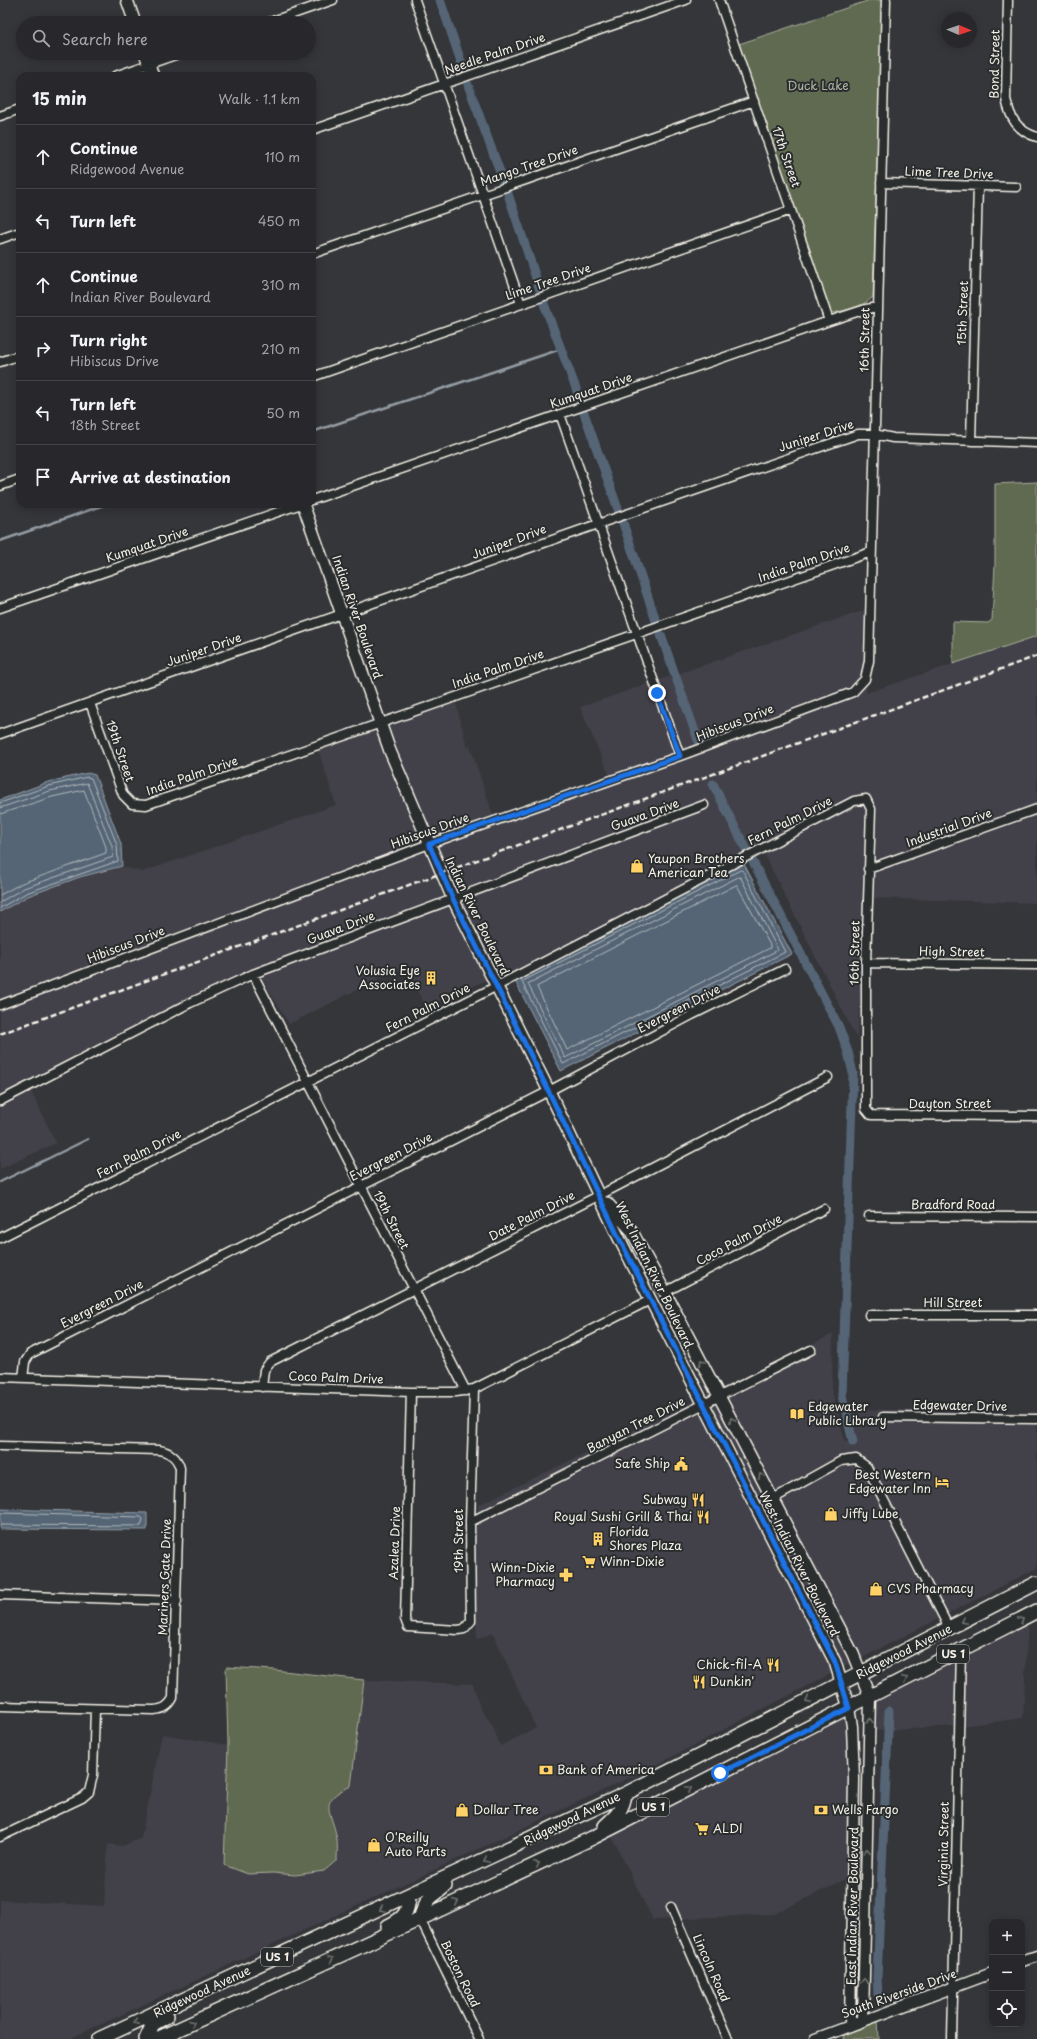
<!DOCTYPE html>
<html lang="en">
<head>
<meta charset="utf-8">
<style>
  body { margin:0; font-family:"Playpen Sans",sans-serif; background:#303034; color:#f1f3f6 }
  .controls { position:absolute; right:12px; bottom:12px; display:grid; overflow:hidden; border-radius:8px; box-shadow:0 2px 10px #0003 }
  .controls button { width:36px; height:36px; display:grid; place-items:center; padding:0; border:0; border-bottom:1px solid #444448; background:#28282c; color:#f1f3f6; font:20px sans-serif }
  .compass { position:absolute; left:941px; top:12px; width:36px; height:36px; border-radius:50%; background:#28282c; box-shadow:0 2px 10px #0003; rotate:92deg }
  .stop { position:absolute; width:12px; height:12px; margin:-9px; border:3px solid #1a73e8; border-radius:50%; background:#fff }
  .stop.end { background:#1a73e8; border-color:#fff; box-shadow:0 1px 4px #0008 }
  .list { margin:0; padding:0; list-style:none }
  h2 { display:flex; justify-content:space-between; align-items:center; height:52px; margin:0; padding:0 16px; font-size:17px }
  h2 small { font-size:13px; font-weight:400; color:#a5a6a9 }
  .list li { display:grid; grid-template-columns:26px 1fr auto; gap:12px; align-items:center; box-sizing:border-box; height:64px; padding:0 16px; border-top:1px solid #444448 }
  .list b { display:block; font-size:15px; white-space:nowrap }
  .list p { margin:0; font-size:13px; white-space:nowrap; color:#a5a6a9 }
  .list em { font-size:13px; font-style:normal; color:#a5a6a9 }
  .icon { flex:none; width:22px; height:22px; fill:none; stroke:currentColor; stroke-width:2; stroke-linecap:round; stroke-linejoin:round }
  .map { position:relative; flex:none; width:1037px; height:2039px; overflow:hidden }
  .search { position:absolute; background:#28282c; box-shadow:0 2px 10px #0003; left:16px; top:16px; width:300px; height:44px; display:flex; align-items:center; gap:10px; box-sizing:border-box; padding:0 14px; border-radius:22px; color:#a5a6a9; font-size:15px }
  .panel { position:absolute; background:#28282c; box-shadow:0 2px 10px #0003; left:16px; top:72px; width:300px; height:436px; border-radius:12px }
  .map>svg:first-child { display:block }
  .built { fill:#424149 }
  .green { fill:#606b51; stroke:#aaae9c }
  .water { fill:#546576; stroke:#949da4 }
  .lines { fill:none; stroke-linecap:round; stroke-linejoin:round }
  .shore { stroke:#b4b9ba; stroke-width:1 }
  .stream { stroke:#949da4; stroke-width:2.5 }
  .canal { stroke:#546576; stroke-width:9 }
  .minor-casing { stroke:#f4f1e8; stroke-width:11 }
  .tertiary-casing { stroke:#f4f1e8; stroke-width:13 }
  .secondary-casing { stroke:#f4f1e8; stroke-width:14 }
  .primary-casing { stroke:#f4f1e8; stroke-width:16 }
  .minor { stroke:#2a2d2e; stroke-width:8 }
  .tertiary { stroke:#2a2d2e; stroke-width:10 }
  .secondary { stroke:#2a2d2e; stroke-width:11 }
  .primary { stroke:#2a2d2e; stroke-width:13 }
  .rail { stroke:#f4f1e8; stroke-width:2.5; stroke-dasharray:6 3; stroke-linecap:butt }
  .oneway { stroke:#71726f }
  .route { stroke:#1a73e8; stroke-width:5 }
  .labels { text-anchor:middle; stroke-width:4; stroke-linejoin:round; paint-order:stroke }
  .shield { fill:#2a2d2e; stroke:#b7b6b0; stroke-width:1 }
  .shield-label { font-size:11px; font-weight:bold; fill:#f4f1e8 }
  .street-label { font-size:12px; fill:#f4f1e8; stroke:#2a2d2e }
  .park-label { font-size:12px; fill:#b1b5a4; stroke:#2a2d2e }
  .poi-label { font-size:12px; fill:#f4f1e8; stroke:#2a2d2e; text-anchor:start }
</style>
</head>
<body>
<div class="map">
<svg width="1037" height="2039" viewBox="0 0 1037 2039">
  <rect width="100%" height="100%" fill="#35363a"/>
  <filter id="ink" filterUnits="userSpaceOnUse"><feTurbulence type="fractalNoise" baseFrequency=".025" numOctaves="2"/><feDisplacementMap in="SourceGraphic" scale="8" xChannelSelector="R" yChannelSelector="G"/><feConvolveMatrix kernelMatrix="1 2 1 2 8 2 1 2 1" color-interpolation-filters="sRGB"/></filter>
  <g filter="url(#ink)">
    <path class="built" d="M874 607 866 693 1037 636V903L868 898 857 1039 764 854 515 981 508 969 496 975 457 897 394 749 383 716 453 691 467 747 470 746 495 821 610 777 580 707Z
      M373 719 386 756 448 901 488 979 427 1009 404 966 289 1024 255 967 28 1085 56 1143 0 1169V912L28 896 80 877 120 866 142 872 336 805 315 740Z
      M833 1334 832 1391 845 1442 853 1440 851 1409 1037 1413V1568L860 1659 721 1388Z
      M713 1392 848 1656 851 1663 842 1668 705 1396Z
      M696 1400 834 1672 650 1768 432 1871 69 2039H0V1900L104 1906 108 1844 123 1846 141 1838 162 1734 228 1745 224 1865 295 1875 337 1840 330 1817V1801L336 1792 351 1786 364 1680 473 1684 480 1708 493 1726 500 1746 536 1728 493 1633 477 1639 474 1553 478 1505Z
      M1028 1621 1023 1718 969 1725 875 1731V1700Z
      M845 1716 848 1727 849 1779 848 1878 774 1914 653 1920 611 1835Z"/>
    <path class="green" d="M870 0H882L873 297C862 307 847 310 833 313L828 309 739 44Z
      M1037 482V636L953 664V622L988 623 992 620 995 565V484Z
      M226 1667 274 1670 364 1680 351 1786C315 1801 333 1812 337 1840 338 1846 337 1853 337 1860L324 1871 295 1875 273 1873 248 1874 224 1865 228 1745Z
      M878 2019 879 2039H843L844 2031Z"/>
    <path class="water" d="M88 773 95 775 121 844 122 866 80 877 28 896 0 912V800L48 782Z
      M744 864 792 954 561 1071 515 981Z
      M0 1509 147 1513V1530L0 1529Z"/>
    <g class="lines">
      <path class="shore" d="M0 803 49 786 87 777 91 778 117 845 118 861 26 893 0 908
        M0 808 50 791 87 783 112 846 113 857 24 888 0 902
        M0 814 52 797 84 790 106 847V853L22 883 0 895
        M741 870 743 871 785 952 563 1064 522 982Z
        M739 877 741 878 778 950 565 1058 528 984Z
        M737 885 770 945V948L567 1050 537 987Z
        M0 1513 141 1517 143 1519 141 1526 0 1525"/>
      <path class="stream" d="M312 432 561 349
        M0 541 107 504
        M0 1182 88 1139"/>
      <path class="canal" d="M440 0 464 70
        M468 85 503 180
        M508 194 540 290
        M544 304 580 399
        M584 413 618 509
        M623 523 656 621
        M661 635 698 740
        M713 784 746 849
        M753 862 839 1027 848 1052 853 1073 842 1395 853 1442
        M878 1995 877 1978 889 1711"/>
      <g class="minor-casing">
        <path id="minor" d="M415 0 521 304
          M719 0 829 321
          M1008 0 1006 99C1010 118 1017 131 1037 137
          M267 23 333 0
          M115 76 181 53
          M0 116 20 109
          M312 130 686 0
          M881 183 1016 187
          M0 239 20 232
          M312 254 754 101
          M0 362 20 355
          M312 377 791 210
          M560 414 680 756
          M971 441 978 186
          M0 486 20 479
          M312 500 829 321 866 309 878 307
          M0 608 301 504
          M90 703 123 795 132 804 146 805 871 552
          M0 734 598 524 858 434H874L893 438 1037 443
          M868 869 1037 809
          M866 963 1037 965
          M253 974 466 1391
          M0 1005 429 844 680 756 853 692 865 679 869 661 886 0
          M0 1101 190 1003 253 974 704 805
          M869 1216 1037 1217
          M0 1238 497 986 854 801 866 799 871 809 866 963V1109L871 1115 1037 1116
          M665 1292 824 1209
          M869 1315H1037
          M0 1377 411 1392H456L474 1389 650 1300
          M23 1378 25 1362 30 1354 549 1091 692 1015 785 969
          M262 1387 264 1370 270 1362 600 1195 828 1077
          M411 1392 405 1619 408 1627 458 1630 464 1629 471 1621 470 1522 474 1389
          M883 1417 1037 1419
          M0 1446 159 1450C170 1452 177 1457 180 1468L173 1698C169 1706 164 1709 154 1710L0 1706
          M773 1499 841 1461 856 1459 867 1467 949 1628
          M470 1522 811 1350
          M0 1595 177 1601
          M0 1837 82 1798 89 1792 93 1775 95 1709
          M671 1907 728 2039
          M420 1919 479 2039
          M952 2039 961 1650"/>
      </g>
      <g class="tertiary-casing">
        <path id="tertiary" d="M849 1708 852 1726 854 1779 850 2025
          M1022 1961 1037 1956
          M863 2020 870 1697
          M815 2039 992 1973"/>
      </g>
      <g class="secondary-casing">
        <path id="secondary" d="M127 0 135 23
          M145 53 153 76
          M303 504 390 751 453 899 549 1091 618 1236 835 1662 849 1708
          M607 1203 631 1230 665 1292 853 1654 870 1697"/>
      </g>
      <g class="primary-casing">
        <path id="primary" d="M605 1826C616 1816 623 1810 625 1794
          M420 1919C428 1895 428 1901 445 1886
          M388 1926C404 1918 408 1914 409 1896
          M99 2039 625 1794 1037 1583
          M146 2039 153 2024 167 2016
          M157 2039 420 1919 592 1838 1037 1611"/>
      </g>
      <use href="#minor" class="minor"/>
      <use href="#tertiary" class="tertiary"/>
      <use href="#secondary" class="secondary"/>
      <use href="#primary" class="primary"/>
      <path class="rail" d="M0 1034 1037 656"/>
    </g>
    <defs><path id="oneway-chevron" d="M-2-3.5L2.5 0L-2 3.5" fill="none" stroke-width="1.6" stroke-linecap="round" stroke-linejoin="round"/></defs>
    <g class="oneway">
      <use href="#oneway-chevron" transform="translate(702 1362) rotate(-118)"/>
      <use href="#oneway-chevron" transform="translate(732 1420) rotate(-116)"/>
      <use href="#oneway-chevron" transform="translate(761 1476) rotate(-118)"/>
      <use href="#oneway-chevron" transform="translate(1021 1620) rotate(-27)"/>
      <use href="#oneway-chevron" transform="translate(964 1621) rotate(153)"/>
      <use href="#oneway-chevron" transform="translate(905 1679) rotate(-27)"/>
      <use href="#oneway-chevron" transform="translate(808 1700) rotate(153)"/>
      <use href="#oneway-chevron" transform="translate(870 1721) rotate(-88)"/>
      <use href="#oneway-chevron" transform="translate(689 1789) rotate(-27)"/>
      <use href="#oneway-chevron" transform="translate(867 1851) rotate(-89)"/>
      <use href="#oneway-chevron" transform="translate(486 1860) rotate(155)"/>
      <use href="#oneway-chevron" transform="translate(537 1864) rotate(-26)"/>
      <use href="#oneway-chevron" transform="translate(456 1902) rotate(-25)"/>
      <use href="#oneway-chevron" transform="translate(382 1909) rotate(155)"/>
      <use href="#oneway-chevron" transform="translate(331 1959) rotate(-25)"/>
      <use href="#oneway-chevron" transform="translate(864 1981) rotate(-89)"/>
      <use href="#oneway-chevron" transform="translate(136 2022) rotate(155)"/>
      <use href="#oneway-chevron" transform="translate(192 2023) rotate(-25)"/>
    </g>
  </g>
  <g class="lines" filter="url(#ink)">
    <path class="route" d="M657 693 680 756 429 844 453 899 549 1092 618 1236 835 1662 849 1708 720 1773"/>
  </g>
  <defs>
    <g id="shop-bare" transform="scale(1.08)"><path d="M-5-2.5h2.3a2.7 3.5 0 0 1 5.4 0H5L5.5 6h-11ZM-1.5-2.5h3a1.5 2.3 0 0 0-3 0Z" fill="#ffd166" stroke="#2a2d2e" stroke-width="2.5" paint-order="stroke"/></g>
    <g id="building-bare" transform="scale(1.08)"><path d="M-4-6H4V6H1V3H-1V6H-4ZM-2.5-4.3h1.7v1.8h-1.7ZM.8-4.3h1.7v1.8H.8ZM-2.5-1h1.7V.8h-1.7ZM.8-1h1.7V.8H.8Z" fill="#ffd166" stroke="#2a2d2e" stroke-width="2.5" paint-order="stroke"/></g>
    <g id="library-bare" transform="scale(1.08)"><path d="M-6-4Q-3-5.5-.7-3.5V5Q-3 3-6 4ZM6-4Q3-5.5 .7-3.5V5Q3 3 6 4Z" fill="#ffd166" stroke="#2a2d2e" stroke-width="2.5" paint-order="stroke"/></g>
    <g id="civic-bare" transform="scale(1.08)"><path d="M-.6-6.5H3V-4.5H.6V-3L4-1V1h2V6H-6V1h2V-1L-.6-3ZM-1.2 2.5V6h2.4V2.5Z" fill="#ffd166" stroke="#2a2d2e" stroke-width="2.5" paint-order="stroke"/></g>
    <g id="hotel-bare" transform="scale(1.08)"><path d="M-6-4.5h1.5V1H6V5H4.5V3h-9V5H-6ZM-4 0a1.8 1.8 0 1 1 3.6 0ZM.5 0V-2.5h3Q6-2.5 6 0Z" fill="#ffd166" stroke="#2a2d2e" stroke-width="2.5" paint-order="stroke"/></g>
    <g id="restaurant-bare" transform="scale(1.08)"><path d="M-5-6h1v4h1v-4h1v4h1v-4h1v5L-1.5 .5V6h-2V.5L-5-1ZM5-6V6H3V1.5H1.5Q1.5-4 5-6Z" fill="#ffd166" stroke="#2a2d2e" stroke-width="2.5" paint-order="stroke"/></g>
    <g id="supermarket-bare" transform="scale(1.08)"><path d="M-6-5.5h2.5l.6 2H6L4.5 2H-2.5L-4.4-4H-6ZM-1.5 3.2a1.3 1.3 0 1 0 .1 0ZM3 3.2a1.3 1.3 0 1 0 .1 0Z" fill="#ffd166" stroke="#2a2d2e" stroke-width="2.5" paint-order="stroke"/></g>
    <g id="pharmacy-bare" transform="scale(1.08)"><path d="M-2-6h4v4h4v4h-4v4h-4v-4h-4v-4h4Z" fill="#ffd166" stroke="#2a2d2e" stroke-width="2.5" paint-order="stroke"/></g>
    <g id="bank-bare" transform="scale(1.08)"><path d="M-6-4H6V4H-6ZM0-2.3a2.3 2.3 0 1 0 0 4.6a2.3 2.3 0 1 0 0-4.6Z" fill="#ffd166" stroke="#2a2d2e" stroke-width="2.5" paint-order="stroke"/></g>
  </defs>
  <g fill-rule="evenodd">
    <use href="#shop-bare" x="637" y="866"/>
    <use href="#building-bare" x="431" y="978"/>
    <use href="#library-bare" x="797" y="1414"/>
    <use href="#civic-bare" x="681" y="1464"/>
    <use href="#hotel-bare" x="942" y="1482"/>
    <use href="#restaurant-bare" x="698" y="1500"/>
    <use href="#shop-bare" x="831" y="1514"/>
    <use href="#restaurant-bare" x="703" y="1517"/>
    <use href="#building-bare" x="598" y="1539"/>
    <use href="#supermarket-bare" x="589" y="1562"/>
    <use href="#pharmacy-bare" x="566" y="1575"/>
    <use href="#shop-bare" x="876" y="1589"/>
    <use href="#restaurant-bare" x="773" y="1665"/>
    <use href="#restaurant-bare" x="699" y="1682"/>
    <use href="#bank-bare" x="546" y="1770"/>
    <use href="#shop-bare" x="462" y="1810"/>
    <use href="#bank-bare" x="821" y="1810"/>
    <use href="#supermarket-bare" x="702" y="1829"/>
    <use href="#shop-bare" x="374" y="1845"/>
  </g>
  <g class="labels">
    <g class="shield">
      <rect x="937" y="1645" width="32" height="18" rx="3"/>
      <rect x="637" y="1798" width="32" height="18" rx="3"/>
      <rect x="261" y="1948" width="32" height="18" rx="3"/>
    </g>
    <g class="shield-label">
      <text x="953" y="1658">US 1</text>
      <text x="653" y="1811">US 1</text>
      <text x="277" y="1961">US 1</text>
    </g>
    <g class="street-label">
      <text transform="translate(495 54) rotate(-19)" y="4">Needle Palm Drive</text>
      <text transform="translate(995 64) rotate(-89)" y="4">Bond Street</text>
      <text transform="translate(786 157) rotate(71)" y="4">17th Street</text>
      <text transform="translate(529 166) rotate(-19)" y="4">Mango Tree Drive</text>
      <text transform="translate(949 173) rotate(2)" y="4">Lime Tree Drive</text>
      <text transform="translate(548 282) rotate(-19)" y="4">Lime Tree Drive</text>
      <text transform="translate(963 313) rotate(-88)" y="4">15th Street</text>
      <text transform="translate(865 340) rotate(-89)" y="4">16th Street</text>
      <text transform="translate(591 391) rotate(-19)" y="4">Kumquat Drive</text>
      <text transform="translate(816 436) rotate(-18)" y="4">Juniper Drive</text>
      <text transform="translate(509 542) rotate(-20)" y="4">Juniper Drive</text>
      <text transform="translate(147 545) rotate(-19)" y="4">Kumquat Drive</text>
      <text transform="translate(804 563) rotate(-19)" y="4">India Palm Drive</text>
      <text transform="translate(357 617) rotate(71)" y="4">Indian River Boulevard</text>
      <text transform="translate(204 650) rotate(-19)" y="4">Juniper Drive</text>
      <text transform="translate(498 669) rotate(-19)" y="4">India Palm Drive</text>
      <text transform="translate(735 723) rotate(-21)" y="4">Hibiscus Drive</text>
      <text transform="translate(120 751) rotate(71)" y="4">19th Street</text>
      <text transform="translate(192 776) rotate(-19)" y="4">India Palm Drive</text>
      <text transform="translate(645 815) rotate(-20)" y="4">Guava Drive</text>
      <text transform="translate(790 821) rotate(-27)" y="4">Fern Palm Drive</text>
      <text transform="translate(949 828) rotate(-20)" y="4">Industrial Drive</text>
      <text transform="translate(430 831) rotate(-20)" y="4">Hibiscus Drive</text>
      <text transform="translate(477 916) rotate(64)" y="4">Indian River Boulevard</text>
      <text transform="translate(341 928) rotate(-21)" y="4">Guava Drive</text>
      <text transform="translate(126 945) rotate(-21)" y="4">Hibiscus Drive</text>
      <text transform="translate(952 952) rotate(1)" y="4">High Street</text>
      <text transform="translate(855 953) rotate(-89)" y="4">16th Street</text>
      <text transform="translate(428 1008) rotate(-27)" y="4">Fern Palm Drive</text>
      <text transform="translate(679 1009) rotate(-27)" y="4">Evergreen Drive</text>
      <text x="950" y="1108">Dayton Street</text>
      <text transform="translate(139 1154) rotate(-27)" y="4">Fern Palm Drive</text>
      <text transform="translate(391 1157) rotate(-27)" y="4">Evergreen Drive</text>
      <text x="953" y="1209">Bradford Road</text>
      <text transform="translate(532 1216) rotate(-27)" y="4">Date Palm Drive</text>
      <text transform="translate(391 1220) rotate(63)" y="4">19th Street</text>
      <text transform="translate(739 1240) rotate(-28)" y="4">Coco Palm Drive</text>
      <text transform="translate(654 1275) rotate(64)" y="4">West Indian River Boulevard</text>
      <text x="953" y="1307">Hill Street</text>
      <text transform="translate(102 1304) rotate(-27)" y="4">Evergreen Drive</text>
      <text transform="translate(336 1378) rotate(2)" y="4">Coco Palm Drive</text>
      <text transform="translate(960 1406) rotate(1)" y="4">Edgewater Drive</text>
      <text transform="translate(636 1425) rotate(-27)" y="4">Banyan Tree Drive</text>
      <text transform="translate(459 1541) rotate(-90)" y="4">19th Street</text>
      <text transform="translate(395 1543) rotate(-88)" y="4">Azalea Drive</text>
      <text transform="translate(799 1564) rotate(63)" y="4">West Indian River Boulevard</text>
      <text transform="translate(165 1577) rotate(-88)" y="4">Mariners Gate Drive</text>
      <text transform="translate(904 1652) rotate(-27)" y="4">Ridgewood Avenue</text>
      <text transform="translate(572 1819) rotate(-26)" y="4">Ridgewood Avenue</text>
      <text transform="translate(944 1844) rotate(-89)" y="4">Virginia Street</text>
      <text transform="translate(853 1906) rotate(-89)" y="4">East Indian River Boulevard</text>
      <text transform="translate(711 1968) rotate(66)" y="4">Lincoln Road</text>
      <text transform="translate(460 1974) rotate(64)" y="4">Boston Road</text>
      <text transform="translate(202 1992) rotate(-25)" y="4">Ridgewood Avenue</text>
      <text transform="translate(899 1994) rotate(-20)" y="4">South Riverside Drive</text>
    </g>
    <g class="park-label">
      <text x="818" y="90">Duck Lake</text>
    </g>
    <g class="poi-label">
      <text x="648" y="863">Yaupon Brothers<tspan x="648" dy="14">American Tea</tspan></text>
      <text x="420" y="975" text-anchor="end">Volusia Eye<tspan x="420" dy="14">Associates</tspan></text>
      <text x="808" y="1411">Edgewater<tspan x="808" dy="14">Public Library</tspan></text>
      <text x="670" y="1468" text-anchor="end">Safe Ship</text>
      <text x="931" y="1479" text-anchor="end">Best Western<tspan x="931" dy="14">Edgewater Inn</tspan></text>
      <text x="687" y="1504" text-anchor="end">Subway</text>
      <text x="842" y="1518">Jiffy Lube</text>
      <text x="692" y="1521" text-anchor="end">Royal Sushi Grill &amp; Thai</text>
      <text x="609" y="1536">Florida<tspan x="609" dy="14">Shores Plaza</tspan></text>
      <text x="600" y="1566">Winn-Dixie</text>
      <text x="555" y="1572" text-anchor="end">Winn-Dixie<tspan x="555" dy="14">Pharmacy</tspan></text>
      <text x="887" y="1593">CVS Pharmacy</text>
      <text x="762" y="1669" text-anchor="end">Chick-fil-A</text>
      <text x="710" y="1686">Dunkin'</text>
      <text x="557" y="1774">Bank of America</text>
      <text x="473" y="1814">Dollar Tree</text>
      <text x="832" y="1814">Wells Fargo</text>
      <text x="713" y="1833">ALDI</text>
      <text x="385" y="1842">O'Reilly<tspan x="385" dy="14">Auto Parts</tspan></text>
    </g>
  </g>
</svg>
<div class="controls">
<button>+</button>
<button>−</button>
<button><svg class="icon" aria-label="locate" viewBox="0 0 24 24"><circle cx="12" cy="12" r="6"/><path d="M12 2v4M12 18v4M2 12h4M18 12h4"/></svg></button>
</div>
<svg class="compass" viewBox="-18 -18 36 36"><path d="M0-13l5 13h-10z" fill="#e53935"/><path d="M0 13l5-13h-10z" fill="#a5a6a9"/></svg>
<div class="stop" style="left:720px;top:1773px"></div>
<div class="stop end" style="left:657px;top:693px"></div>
<div class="search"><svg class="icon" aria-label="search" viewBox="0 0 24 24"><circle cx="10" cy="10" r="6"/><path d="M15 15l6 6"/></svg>Search here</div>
<section class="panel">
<h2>15 min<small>Walk · 1.1 km</small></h2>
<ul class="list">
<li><svg class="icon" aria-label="ahead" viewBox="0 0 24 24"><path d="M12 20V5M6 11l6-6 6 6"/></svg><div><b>Continue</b><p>Ridgewood Avenue</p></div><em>110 m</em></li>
<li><svg class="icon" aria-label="left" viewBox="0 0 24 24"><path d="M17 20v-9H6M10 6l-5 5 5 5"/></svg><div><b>Turn left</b></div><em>450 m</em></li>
<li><svg class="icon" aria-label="ahead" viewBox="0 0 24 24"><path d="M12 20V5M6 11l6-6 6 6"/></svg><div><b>Continue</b><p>Indian River Boulevard</p></div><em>310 m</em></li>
<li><svg class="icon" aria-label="right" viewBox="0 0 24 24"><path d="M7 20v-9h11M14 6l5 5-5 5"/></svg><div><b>Turn right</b><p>Hibiscus Drive</p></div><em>210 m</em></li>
<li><svg class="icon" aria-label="left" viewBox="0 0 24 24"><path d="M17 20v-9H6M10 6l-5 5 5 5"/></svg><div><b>Turn left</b><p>18th Street</p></div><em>50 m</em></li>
<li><svg class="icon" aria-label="arrive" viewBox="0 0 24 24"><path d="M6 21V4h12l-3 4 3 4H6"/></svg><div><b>Arrive at destination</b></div></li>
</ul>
</section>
</div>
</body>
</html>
